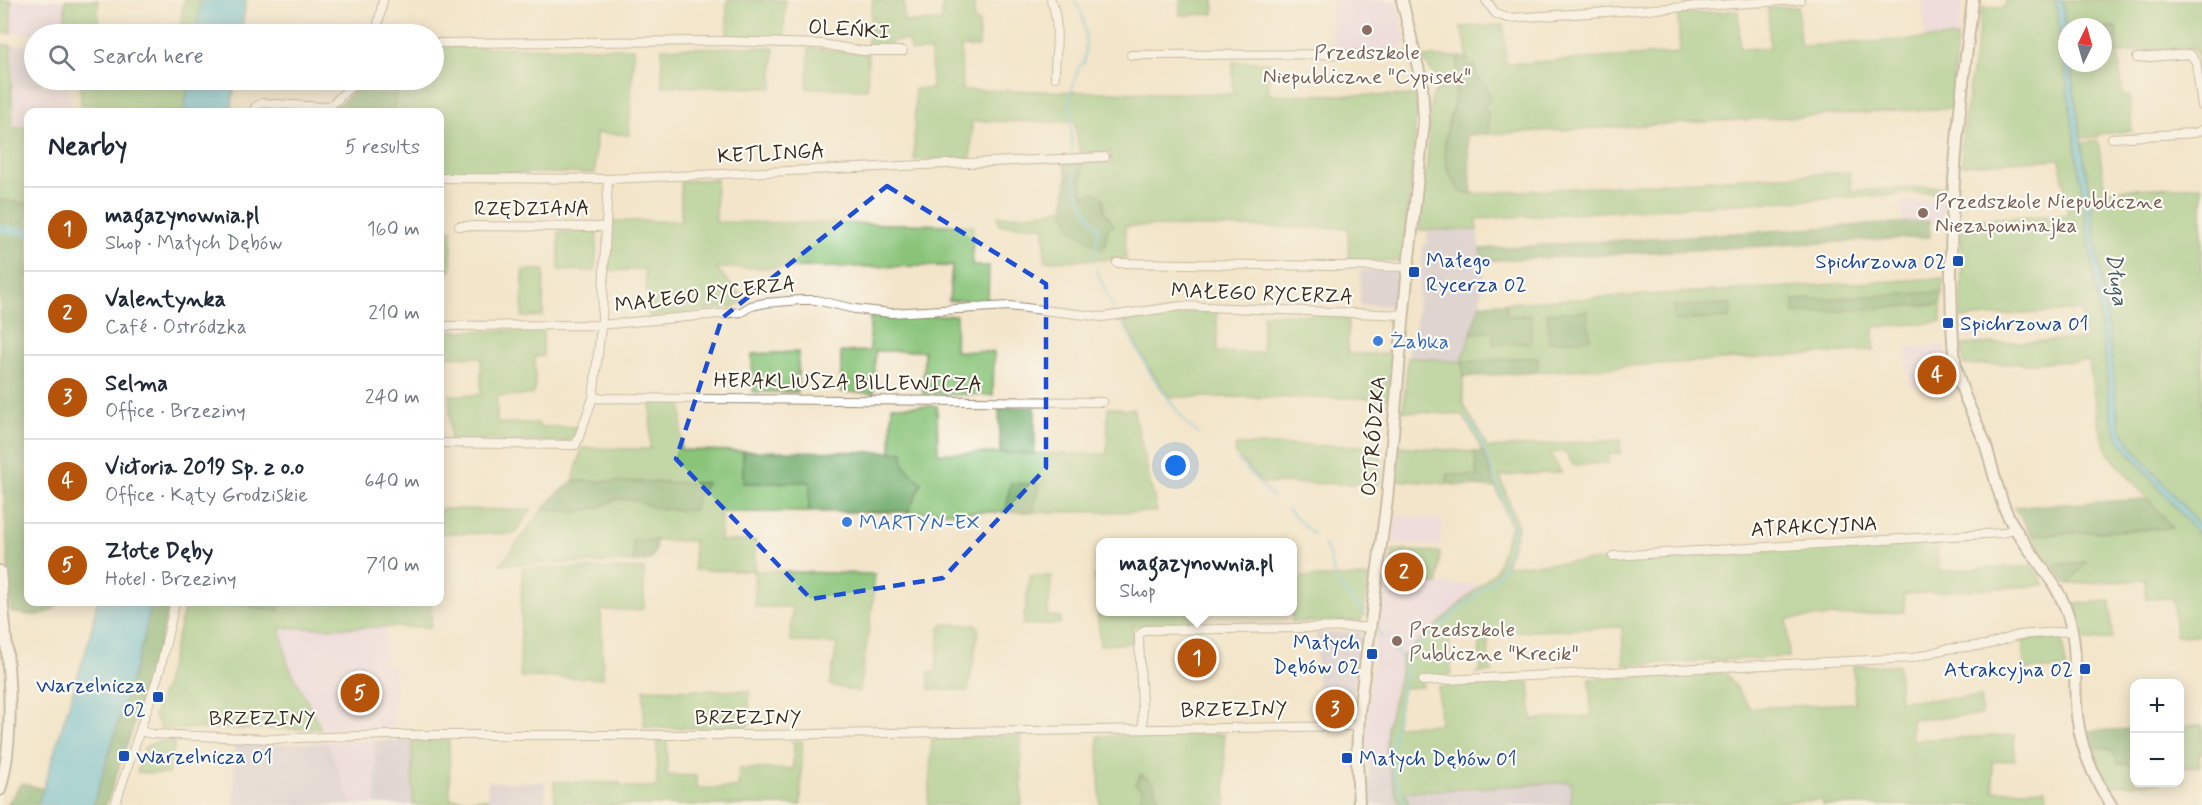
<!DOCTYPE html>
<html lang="en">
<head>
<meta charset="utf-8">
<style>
  body { margin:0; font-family:Mynerve,sans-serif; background:#f6f6f7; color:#1f2937 }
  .controls { position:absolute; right:18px; bottom:18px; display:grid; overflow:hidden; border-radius:12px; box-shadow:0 3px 15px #0003 }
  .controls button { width:54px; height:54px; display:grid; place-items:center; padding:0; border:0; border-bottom:2px solid #e0e1e3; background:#fff; color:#1f2937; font:30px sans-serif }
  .compass { position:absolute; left:2058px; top:18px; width:54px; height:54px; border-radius:50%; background:#fff; box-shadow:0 3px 15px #0003; rotate:5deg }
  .you { position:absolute; left:1176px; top:466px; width:21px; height:21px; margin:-15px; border:4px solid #fff; border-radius:50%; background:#1a73e8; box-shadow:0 0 0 9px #1a73e833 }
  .badge { display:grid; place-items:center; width:39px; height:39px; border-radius:50%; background:#b45309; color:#fff; font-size:20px; font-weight:700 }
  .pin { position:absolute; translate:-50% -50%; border:3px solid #fff; box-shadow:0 2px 6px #0006 }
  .popup { position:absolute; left:1096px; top:538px; width:201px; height:78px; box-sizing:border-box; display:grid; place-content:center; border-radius:12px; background:#fff; filter:drop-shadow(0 2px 4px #0005); font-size:20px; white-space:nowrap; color:#747a83 }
  .popup b { font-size:22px; color:#1f2937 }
  .popup::after { content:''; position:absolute; left:50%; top:100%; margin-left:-12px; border:12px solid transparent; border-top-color:#fff }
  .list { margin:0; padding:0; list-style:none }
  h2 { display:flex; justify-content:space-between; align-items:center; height:78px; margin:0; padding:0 24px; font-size:26px }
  h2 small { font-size:20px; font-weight:400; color:#747a83 }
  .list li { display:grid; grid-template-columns:39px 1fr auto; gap:18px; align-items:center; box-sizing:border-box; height:84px; padding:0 24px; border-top:2px solid #e0e1e3 }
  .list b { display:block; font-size:22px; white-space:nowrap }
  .list p { margin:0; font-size:20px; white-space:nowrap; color:#747a83 }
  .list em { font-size:20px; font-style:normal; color:#747a83 }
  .icon { flex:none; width:33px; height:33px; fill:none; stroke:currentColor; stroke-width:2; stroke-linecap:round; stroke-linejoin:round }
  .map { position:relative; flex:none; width:2202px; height:805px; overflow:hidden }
  .search { position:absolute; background:#fff; box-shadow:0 3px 15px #0003; left:24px; top:24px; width:420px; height:66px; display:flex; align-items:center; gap:15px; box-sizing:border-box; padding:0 21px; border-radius:33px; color:#747a83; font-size:22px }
  .panel { position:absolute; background:#fff; box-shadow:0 3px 15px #0003; left:24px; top:108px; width:420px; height:498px; border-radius:12px }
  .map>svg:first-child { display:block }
  .built { fill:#e8d2ef }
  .industrial { fill:#c9bfd8 }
  .green { fill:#89c479; stroke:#62774c; stroke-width:1.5; fill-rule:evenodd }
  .forest { fill:#6eaa69; stroke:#546a44; stroke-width:1.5 }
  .water { fill:#5cbfda; stroke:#4c747c; stroke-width:1.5 }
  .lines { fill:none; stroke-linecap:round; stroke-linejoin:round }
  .stream { stroke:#5cbfda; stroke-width:2 }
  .canal { stroke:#5cbfda; stroke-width:8 }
  .street-casing { stroke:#978874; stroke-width:10 }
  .secondary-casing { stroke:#978874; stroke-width:14 }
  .street { stroke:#fff; stroke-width:8 }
  .secondary { stroke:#fff; stroke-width:10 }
  .marked { fill:none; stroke:#1d4ed8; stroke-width:4.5; stroke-dasharray:12 8; stroke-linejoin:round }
  .education-dot { fill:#8d6e63; stroke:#fdfcf7; stroke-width:2 }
  .transit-dot { fill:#1a4fb4; stroke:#fdfcf7; stroke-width:2 }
  .shop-dot { fill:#3f7fe0; stroke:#fdfcf7; stroke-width:2 }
  .labels { text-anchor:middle; stroke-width:4.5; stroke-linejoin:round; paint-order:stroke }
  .street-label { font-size:21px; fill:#3b2a1e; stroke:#fdfcf7 }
  .education-label { font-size:21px; fill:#785e54; stroke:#fdfcf7; text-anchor:start }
  .transit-label { font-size:21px; fill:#164399; stroke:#fdfcf7; text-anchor:start }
  .shop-label { font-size:21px; fill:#366cbe; stroke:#fdfcf7; text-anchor:start }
  .water-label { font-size:22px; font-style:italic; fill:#475e60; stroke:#fdfcf7 }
</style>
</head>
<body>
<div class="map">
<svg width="2202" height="805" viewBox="0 0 2202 805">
  <rect width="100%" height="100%" fill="#fdfcf7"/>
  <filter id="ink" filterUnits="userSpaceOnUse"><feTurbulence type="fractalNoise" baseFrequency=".0167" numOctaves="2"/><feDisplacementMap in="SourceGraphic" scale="12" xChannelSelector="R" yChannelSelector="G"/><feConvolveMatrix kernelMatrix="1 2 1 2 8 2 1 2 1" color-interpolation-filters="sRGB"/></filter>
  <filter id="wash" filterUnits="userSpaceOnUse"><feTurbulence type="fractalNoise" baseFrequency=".008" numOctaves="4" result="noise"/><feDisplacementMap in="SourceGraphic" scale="24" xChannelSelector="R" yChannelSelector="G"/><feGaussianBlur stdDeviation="1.35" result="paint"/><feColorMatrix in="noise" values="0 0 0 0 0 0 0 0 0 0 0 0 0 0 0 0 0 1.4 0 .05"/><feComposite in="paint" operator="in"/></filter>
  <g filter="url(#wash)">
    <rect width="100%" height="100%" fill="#f3e5ca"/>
    <path class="built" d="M11 0H65V33H11Z
      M1331 0H1396L1406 44 1400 51 1332 50Z
      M1923 0H1963L1957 37 1925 38Z
      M12 87H68L70 112H28V128L12 129Z
      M1939 200 1943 204 1942 221 1903 223 1902 202Z
      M1945 345 1946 367 1950 384 1909 386 1906 348Z
      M1395 515 1442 520 1440 546 1393 543Z
      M1382 582 1479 585 1403 656 1398 684 1387 727V758L1369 757 1364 756 1365 726Z
      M385 627 386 665 396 666 393 728 321 729 288 664 280 628Z
      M375 740 376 805H352L327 742Z"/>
    <path class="industrial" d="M11 45H34V80H40V87H12Z
      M1428 230H1477L1484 276 1480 304 1472 329 1469 346 1465 350 1463 362 1408 357 1409 343H1414L1423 245 1427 242Z
      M1360 270H1401L1397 300 1391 306 1360 305Z
      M1362 632 1352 706 1318 707 1316 633Z
      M375 740 412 741 413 805H376Z
      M327 742 352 805H234V744L262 745Z
      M1369 757 1387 758 1396 794 1401 805H1366L1365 786 1369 782Z
      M488 782H545V805H488Z
      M1571 782V805H1409L1405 792Z"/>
    <path class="green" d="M0 0H11V33H0Z
      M65 0H98V33H65Z
      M184 0H201L196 34H179Z
      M727 0H785L784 41 736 38 727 34Z
      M873 0H904V22L942 21V0H974V21L979 22V47H961L962 90 1233 94V62H1269V94L1415 96 1417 107 1414 146 1403 258 1399 261H1349L1348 228 1125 226 1126 259 1045 261 1044 226 999 225 998 216 1028 215 1064 208 1072 229 1105 246 1108 228 1113 225C1089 202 1077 199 1083 163H1112L1110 152 1080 153 1074 119 1067 122 972 121 971 158 914 160 915 89H932L931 51H911L908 41C895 38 893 43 883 46 878 48 872 48 867 49Z
      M1180 0H1214V14L1180 15Z
      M2006 0H2055L2104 349 2111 419 2120 441 2202 539V635L2176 636 2173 598 2146 599 2145 580 2071 584 2072 579 2087 562 2052 565 2032 535 2172 528 2108 453 2098 422 2089 361 1964 365 1962 345 2086 339 2082 310 1961 318 1962 256 1959 220 2068 215 2060 159 1962 165 1961 143 1982 8H2004Z
      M2062 0H2202V85L2197 54 2192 47 2118 53 2123 96H2129L2132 131 2097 134 2098 137 2081 138 2070 63H2103V54L2118 53 2116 27H2067V37Z
      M1798 7 1800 46 1957 37 1951 108 1489 134 1488 112 1483 109V105L1476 77 1468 66 1465 39 1460 27 1504 25 1506 64 1680 53 1678 14 1738 11 1740 49 1770 48 1768 8Z
      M0 45H11L12 128H28V204L0 200Z
      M434 47 634 48 629 135 596 133 595 173H440V112H394L396 80H434Z
      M774 47 773 88 662 86V48Z
      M809 48 868 54 867 89 807 88Z
      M1423 57H1458L1454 102 1448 122 1445 144 1446 168 1461 192 1472 194 1850 172 1851 191 1941 186V192L1477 219V230H1419L1427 164 1431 100 1437 89 1438 83Z
      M80 80H189L184 112H118L117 106 81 105Z
      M2098 141 2105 190 2202 186V528L2130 444 2119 424 2108 324 2082 143Z
      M716 179V222L973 225 972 266H989L988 299 949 301 952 266 716 268 745 300 733 307 649 317 645 269 609 271 610 221H681V181Z
      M440 229 452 230 451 271H440Z
      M559 232H597L595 271 559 270Z
      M523 270H544L543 316 522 317Z
      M1943 278 1942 292 1794 300V314L1941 304V322L1874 327V350L1538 372V357L1463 362V405L1480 432 1487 448 1620 440 1621 453 1609 454V463L1573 465 1565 452 1550 453 1561 472 1500 476 1518 528 1506 566 1936 541 1939 571 2032 566 2045 585 1904 594V612L1787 619 1789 657 1624 665 1622 627 1488 633 1489 668 1493 672 1477 673 1481 669 1478 634 1449 635 1451 674 1422 679 1423 687 1403 688 1396 726 1440 724 1438 687 1529 682 1532 720 1591 716 1590 679 1726 673 1750 708 1855 703 1853 666 1898 665 1900 701 1981 697V715L1911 719 1912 740 2014 735V760L1992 762 1994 791 2046 789 2048 805H1823L1822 800 1712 805H1571V782L1405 792 1409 805H1401L1396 794 1386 752 1387 727 1398 684 1403 656 1496 571 1511 526 1476 437 1463 415 1403 411 1408 357 1462 362C1464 351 1469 344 1471 333L1493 331 1494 344 1507 316 1506 303ZM1730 304 1731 318 1674 320V306Z
      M1173 311 1217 312V352L1262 353 1263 314 1324 315 1348 319V354H1388L1391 326 1386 320 1394 321 1389 398 1169 397 1147 365 1125 323 1153 314Z
      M956 315 955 351 994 352 993 395 923 394 924 351H875L874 393 841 392V352L870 351V318Z
      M543 330V356L535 357V389L532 395 497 396V423H538L539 427H576C576 435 573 438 566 442L450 440V395H481V357L440 356V331Z
      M798 352V392H753L752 354Z
      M651 402 682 403 681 450 743 451V483L810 482 809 512H721L720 541H755V571L875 574 871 617 859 692 830 685 837 644 791 641 792 607H755L754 571 694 570V541L633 540V562L499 564 505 559 543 509C562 511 581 513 599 507 605 505 610 500 616 499 641 493 659 519 683 505 694 499 700 494 706 483L573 481 582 448 650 449Z
      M892 406H937L938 453 1107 454 1108 408H1121L1124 410 1133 408 1157 512H1033L1039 484H1011L1006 512H908L921 483 904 465 903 452H891Z
      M1236 445 1379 446 1382 450 1379 484 1262 483 1235 453Z
      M1399 446 1475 452 1477 477 1448 475 1447 484 1396 480Z
      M440 509 531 510 514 534 440 533Z
      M1393 550 1440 552 1438 584 1389 582Z
      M522 568 644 569V607L640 610H601L603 678 520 677Z
      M1030 576H1052L1047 616 1061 617 1060 624 1023 625Z
      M1095 576H1101V612H1196V624L1132 626 1133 643 1100 645Z
      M1293 577H1371L1361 621 1292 622Z
      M2110 601 2112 639 2086 640 2082 635 2075 604Z
      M186 602H235L234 604 279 611 281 602H431V627L280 628 288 664 321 729H162L154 716 165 685Z
      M944 624 976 625 979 628 968 691 929 689V672H936L940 628Z
      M2062 637 2066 668 2024 670 2023 640Z
      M644 689 749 691V724L746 728H644Z
      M2202 725V753H2199L2200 766 2183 767 2184 781H2180V753L2182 742 2180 738V726Z
      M1224 734 1226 805H1100L1098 736Z
      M1021 735 1022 805H928L932 739Z
      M449 740 450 799H488V805H413L412 741Z
      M667 740V775L696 776V788H738L739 769H793L794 744 791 741H802L801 805H555L554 782 620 783V787H657V741Z
      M158 741 175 742 168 774 137 772 145 747Z
      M2092 747C2109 748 2113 746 2118 763L2134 764V782L2161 783 2107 786Z"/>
    <path class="forest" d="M2116 27 2118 53 2103 54V28Z
      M1458 57 1468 58V66L1475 65 1476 77C1486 81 1489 89 1490 100L1484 105 1483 109 1488 112 1489 134 1467 135 1472 194 1461 192C1436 161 1445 138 1454 104 1457 89 1457 73 1458 57Z
      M362 80H396L394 112H298C307 109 316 110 326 109 342 107 353 91 362 80Z
      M1063 163H1083L1080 178 1084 196 1096 192 1104 199V211L1114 225 1108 228 1103 250 1072 229 1064 208 1067 175Z
      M0 200 28 204V602H60C45 621 32 615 11 612L0 436Z
      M1929 221 1930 237 1482 261 1480 249Z
      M1942 292 1941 304 1794 314V300Z
      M1506 303 1507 316 1531 315V343L1493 344V331L1471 333 1480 304Z
      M1731 304V318L1674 321 1673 306Z
      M1587 311 1590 339 1549 342 1547 313Z
      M1538 357V372L1463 377V362Z
      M999 407H1035V454L1000 453Z
      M743 451 903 452 904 465 922 483 908 512H809L810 482 743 483Z
      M1475 452H1483L1496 488 1447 484 1448 474 1477 476Z
      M573 481 707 483 696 498 694 510H674L655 508 635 500 617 499 599 507 575 512 543 509 556 495Z
      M1010 484H1039L1033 512H1006Z
      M2148 499 2172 528 2032 535 2014 507Z
      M633 540H656L655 552 651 559 640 562H633Z
      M2087 562 2072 579 2071 584H2067L2052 565Z
      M151 602H170L152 672 106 805H93L143 641Z
      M235 602H281L279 611 234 603Z
      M2134 729V764L2118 763C2113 746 2109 748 2092 747L2087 731Z
      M1141 774 1153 782 1161 805H1140L1142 789 1135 784Z
      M21 783 44 789 38 805H7Z"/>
    <path class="water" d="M201 0H246L241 34H196Z
      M2055 0H2062L2063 4 2067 37V63H2070L2108 324 2119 423 2130 444 2202 528V539L2120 441 2111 419 2104 349Z
      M189 80H235L231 112H184Z
      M97 602H151L143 641 93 805H38L89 640Z"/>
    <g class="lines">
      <path class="stream" d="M1072 153 1070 97 1079 66 1084 63C1087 41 1087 19 1075 0
        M1074 166C1073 191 1084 209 1098 228 1100 239 1093 248 1093 259
        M1096 270 1114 309
        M1122 322 1153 378 1188 425 1198 434
        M1238 460 1273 497
        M1287 509 1313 534
        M1324 545C1332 555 1329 562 1334 573 1340 589 1355 603 1367 616
        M1374 625 1382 638
        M1391 646 1407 664
        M1405 805 1394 775 1390 753 1408 660 1423 641 1498 576 1503 568 1515 531 1478 433 1467 419"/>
      <path class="canal" d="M0 229 28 232"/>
    </g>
  </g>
  <g filter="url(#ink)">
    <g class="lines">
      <g class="street-casing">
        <path id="street" d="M1051 0C1061 23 1055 53 1055 77
          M1486 0 1496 14 1508 18 1800 0
          M376 34 383 0
          M434 43 724 41 821 44 863 51H903
          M1131 55 1416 54
          M2137 58 2190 54 2196 62 2202 106
          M254 112 255 107 262 103 323 107 331 105 337 100 357 80
          M2112 138 2194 133 2202 130
          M440 178 608 179 1105 157
          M459 226 605 227
          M1117 263 1408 267
          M440 326 600 325 741 312 751 306 765 303 801 300H816L855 309 891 313 1009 306 1102 317 1182 306 1404 315
          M593 398 1103 402
          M440 443 576 445 593 398 602 318 608 179
          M1613 556 2002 533 2016 528
          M1423 681 1912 658 1946 649 1987 645 2018 635 2072 631
          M1143 729 1139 639V635L1145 630 1370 627
          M140 731 152 734 269 739 388 735H754L1358 726
          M115 805 160 670 175 602"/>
      </g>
      <g class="secondary-casing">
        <path id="secondary" d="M1973 0C1961 94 1950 186 1951 281 1952 309 1951 339 1956 367 1961 394 1975 417 1985 443 1992 465 1996 487 2005 509 2020 545 2052 572 2066 609 2078 641 2074 671 2076 704 2078 742 2091 773 2111 805
          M0 571C5 641 19 723 0 790
          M1359 805 1357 759 1359 712 1387 499 1408 267 1424 122 1422 84 1402 0"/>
      </g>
      <use href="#street" class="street"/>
      <use href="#secondary" class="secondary"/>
    </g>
  </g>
  <path d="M0 0H2202V805H0ZM887 186 1046 284V468L943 578 811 599 676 459 722 318Z" fill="#f3e5ca" fill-opacity=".55" fill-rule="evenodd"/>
  <path class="marked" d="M887 186 1046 284V468L943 578 811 599 676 459 722 318Z"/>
  <g class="education-dot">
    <circle cx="1367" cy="30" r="6"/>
    <circle cx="1923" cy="213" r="6"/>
    <circle cx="1397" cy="641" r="6"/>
  </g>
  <g class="transit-dot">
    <rect x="1952" y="255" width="12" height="12" rx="3"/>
    <rect x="1408" y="266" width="12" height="12" rx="3"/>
    <rect x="1942" y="317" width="12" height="12" rx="3"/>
    <rect x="1366" y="648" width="12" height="12" rx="3"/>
    <rect x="2079" y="663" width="12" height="12" rx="3"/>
    <rect x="152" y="691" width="12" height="12" rx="3"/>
    <rect x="118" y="750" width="12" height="12" rx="3"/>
    <rect x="1341" y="752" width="12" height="12" rx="3"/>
  </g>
  <g class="shop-dot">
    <circle cx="1378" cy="341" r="6"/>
    <circle cx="847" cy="522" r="6"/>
  </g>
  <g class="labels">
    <g class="street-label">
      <text transform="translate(849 29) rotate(4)" y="7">OLEŃKI</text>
      <text transform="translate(771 153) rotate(-3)" y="7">KETLINGA</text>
      <text x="532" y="215">RZĘDZIANA</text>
      <text transform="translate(1262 293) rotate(2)" y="7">MAŁEGO RYCERZA</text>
      <text transform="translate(705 294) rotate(-7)" y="7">MAŁEGO RYCERZA</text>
      <text transform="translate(848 382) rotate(1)" y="7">HERAKLIUSZA BILLEWICZA</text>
      <text transform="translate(1373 436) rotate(-85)" y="7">OSTRÓDZKA</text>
      <text transform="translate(1814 526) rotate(-3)" y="7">ATRAKCYJNA</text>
      <text transform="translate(1234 709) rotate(-1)" y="7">BRZEZINY</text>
      <text x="748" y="724">BRZEZINY</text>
      <text x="262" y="725">BRZEZINY</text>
    </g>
    <g class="education-label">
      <text x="1367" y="59" text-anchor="middle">Przedszkole<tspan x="1367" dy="24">Niepubliczne "Cypisek"</tspan></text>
      <text x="1935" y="208">Przedszkole Niepubliczne<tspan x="1935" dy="24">Niezapominajka</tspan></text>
      <text x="1409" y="636">Przedszkole<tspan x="1409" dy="24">Publiczne "Krecik"</tspan></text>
    </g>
    <g class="transit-label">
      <text x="1426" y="267">Małego<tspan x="1426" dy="24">Rycerza 02</tspan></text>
      <text x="1946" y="268" text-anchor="end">Spichrzowa 02</text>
      <text x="1960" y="330">Spichrzowa 01</text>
      <text x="1360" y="649" text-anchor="end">Małych<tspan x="1360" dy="24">Dębów 02</tspan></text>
      <text x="2073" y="676" text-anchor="end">Atrakcyjna 02</text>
      <text x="146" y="692" text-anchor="end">Warzelnicza<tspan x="146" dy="24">02</tspan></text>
      <text x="136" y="763">Warzelnicza 01</text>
      <text x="1359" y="765">Małych Dębów 01</text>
    </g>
    <g class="shop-label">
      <text x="1390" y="348">Żabka</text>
      <text x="859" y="529">MARTYN-EX</text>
    </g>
    <g class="water-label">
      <text transform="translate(2118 279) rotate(82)" y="8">Długa</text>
    </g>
  </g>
</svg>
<div class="controls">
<button>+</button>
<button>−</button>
</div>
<svg class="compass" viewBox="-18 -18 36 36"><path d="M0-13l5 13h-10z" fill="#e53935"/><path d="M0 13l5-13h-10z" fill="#747a83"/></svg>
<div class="you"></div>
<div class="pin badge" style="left:1197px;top:658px">1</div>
<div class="popup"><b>magazynownia.pl</b>Shop</div>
<div class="pin badge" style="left:1404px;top:572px">2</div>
<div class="pin badge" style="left:1335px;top:709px">3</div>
<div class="pin badge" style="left:1937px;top:375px">4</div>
<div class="pin badge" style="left:360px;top:693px">5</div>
<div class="search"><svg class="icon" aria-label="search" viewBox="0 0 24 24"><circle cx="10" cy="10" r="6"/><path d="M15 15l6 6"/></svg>Search here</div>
<section class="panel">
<h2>Nearby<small>5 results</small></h2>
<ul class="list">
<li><span class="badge">1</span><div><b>magazynownia.pl</b><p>Shop · Małych Dębów</p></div><em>160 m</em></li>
<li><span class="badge">2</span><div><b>Valentynka</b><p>Café · Ostródzka</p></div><em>210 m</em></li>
<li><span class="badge">3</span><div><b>Selma</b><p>Office · Brzeziny</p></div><em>240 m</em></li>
<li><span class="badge">4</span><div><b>Victoria 2019 Sp. z o.o</b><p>Office · Kąty Grodziskie</p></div><em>640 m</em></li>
<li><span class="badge">5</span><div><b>Złote Dęby</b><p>Hotel · Brzeziny</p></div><em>710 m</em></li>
</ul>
</section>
</div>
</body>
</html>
